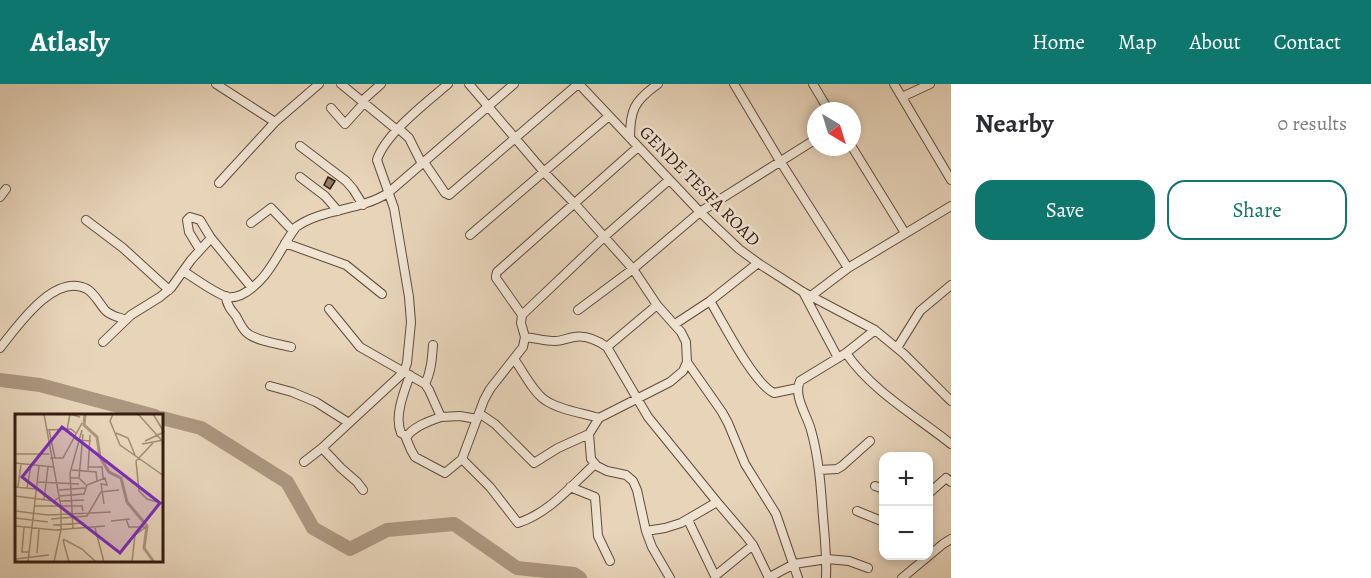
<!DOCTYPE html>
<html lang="en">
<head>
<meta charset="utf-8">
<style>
  body { margin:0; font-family:Alegreya,serif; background:#f7f7f7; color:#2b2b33 }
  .controls { position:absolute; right:18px; bottom:18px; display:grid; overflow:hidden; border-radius:12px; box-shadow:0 3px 9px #0003 }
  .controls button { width:54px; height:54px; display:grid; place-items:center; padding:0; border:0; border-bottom:2px solid #e1e1e2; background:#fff; color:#2b2b33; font:30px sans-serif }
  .compass { position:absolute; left:807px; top:18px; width:54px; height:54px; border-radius:50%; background:#fff; box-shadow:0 3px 9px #0003; rotate:142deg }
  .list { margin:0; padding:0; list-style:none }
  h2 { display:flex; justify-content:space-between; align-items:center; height:78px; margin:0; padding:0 24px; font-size:26px }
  h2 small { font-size:20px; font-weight:400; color:#7c7c81 }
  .actions { display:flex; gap:12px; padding:18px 24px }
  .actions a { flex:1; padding:14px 0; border:2px solid #0f766e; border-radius:18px; text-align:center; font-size:21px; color:#0f766e }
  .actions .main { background:#0f766e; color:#fff }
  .map { position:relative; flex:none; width:951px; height:494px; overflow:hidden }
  header { display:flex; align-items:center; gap:36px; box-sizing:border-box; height:84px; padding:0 30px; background:#0f766e; color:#fff }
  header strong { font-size:28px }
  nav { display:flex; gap:33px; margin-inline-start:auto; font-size:21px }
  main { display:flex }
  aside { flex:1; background:#fff }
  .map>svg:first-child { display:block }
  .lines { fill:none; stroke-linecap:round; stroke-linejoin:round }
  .river { stroke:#ab9680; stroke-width:14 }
  .building { fill:#927c68; stroke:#361d11; stroke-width:1.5 }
  .minor-casing { stroke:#624b3b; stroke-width:10 }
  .minor { stroke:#efe3d2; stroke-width:8 }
  .labels { text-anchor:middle; stroke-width:5; stroke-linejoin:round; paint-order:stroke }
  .street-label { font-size:18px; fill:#361d11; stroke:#efe3d2 }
  .inset-river { fill:none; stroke:#ab9680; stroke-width:3 }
  .inset-road { fill:none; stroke:#a08b76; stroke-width:1.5 }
  .view { fill:#7b2cbf; fill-opacity:0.15; stroke:#7b2cbf; stroke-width:3 }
  .inset-edge { fill:none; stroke:#361d11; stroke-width:3 }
</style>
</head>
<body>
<header>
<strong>Atlasly</strong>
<nav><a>Home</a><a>Map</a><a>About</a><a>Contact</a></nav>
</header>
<main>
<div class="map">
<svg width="951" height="494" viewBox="0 0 951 494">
  <rect width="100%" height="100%" fill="#e7d4b9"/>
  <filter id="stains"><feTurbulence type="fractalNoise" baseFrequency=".00333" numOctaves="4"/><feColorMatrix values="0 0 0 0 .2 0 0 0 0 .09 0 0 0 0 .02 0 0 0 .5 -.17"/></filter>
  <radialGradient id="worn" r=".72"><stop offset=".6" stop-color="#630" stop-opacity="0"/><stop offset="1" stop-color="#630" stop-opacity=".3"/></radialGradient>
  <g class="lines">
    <path class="river" d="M0 296 40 301 155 332
      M162 334 201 344 287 398 313 444 350 465 387 446 454 440 517 484 574 490 580 494"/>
  </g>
  <path class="building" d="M328 93 335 97 330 105 324 101Z"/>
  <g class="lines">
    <g class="minor-casing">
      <path id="minor" d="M216 0 275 38
        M341 0 397 46
        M469 0 544 88 575 120 633 185 657 221 681 248 686 258 687 278 722 328 728 339 745 380 776 430 798 494
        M579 0 700 128 739 165 758 179 803 208 875 246 904 270 951 317
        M734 0 780 77 848 184
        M813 0 829 27
        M894 0 951 96
        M902 13 930 0
        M362 17 381 0
        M331 24 345 40 364 19
        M398 44 409 54 422 80
        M630 54C630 26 634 17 658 0
        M300 62 346 97 353 105 363 121
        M852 63 905 149
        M424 78 445 109 449 111 578 0
        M300 93 325 112 338 127
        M219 99 275 38 319 0
        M0 113 6 105
        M86 136 123 164 169 206
        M251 139 271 124 293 147
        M470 151 609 32
        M285 159 346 181 382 210
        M200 166 189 148 187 136 190 133 200 136 211 154 252 204
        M183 187C196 195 213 208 227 213 232 214 236 213 241 211 269 197 278 167 296 143 323 124 360 127 388 109L514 0
        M803 208 838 274
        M226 212C226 220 231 226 236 232 239 238 242 244 246 248 255 257 279 260 291 263
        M811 212 848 184 951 122
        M710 217C723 238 753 299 774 309L798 304
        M329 225 360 263 425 300 429 306 441 333 460 332 477 335
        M578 226 633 185 700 128 816 55
        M522 231 496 194V192L497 188 638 63
        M675 240 710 217 758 179
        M525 253C535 254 545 257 555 257 562 257 567 254 574 253 586 251 597 256 607 263L648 333 717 418 746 452 753 461 769 494
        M103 258 131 231 160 213 171 204 191 176 211 154
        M607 263 657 221
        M0 264C17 243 54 188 87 205 95 210 99 219 105 226 110 232 119 233 126 236
        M897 264 920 227 951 201
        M846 269C872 307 916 332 951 360
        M514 275C523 287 533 308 545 316 559 326 583 329 599 334
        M425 300C431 288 432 275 433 261
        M270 302 292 308 316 318 349 339
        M479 329 495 340 534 379 558 364 589 350
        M441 333C429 337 412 343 406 354L411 366 415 373 445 389 462 375 484 316 490 305 523 263 525 253 521 239 522 231 604 153 669 96
        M407 352 401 349C394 332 404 308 410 291
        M322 364 341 384 357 398 363 406
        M462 375 490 403 518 439C549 429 571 402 595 380
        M304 378 322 364 404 288 407 279 411 238 409 213 394 124 377 76C385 50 427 18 448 0
        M819 386 837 385 842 382 870 357
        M875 402 884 405
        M570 403 595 413 598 452 610 477
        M928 410 946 394 951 398
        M857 427 884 438
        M688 436 715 492 753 461
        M646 447 665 444 681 439 717 418
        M670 494 652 463 646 447 637 406 633 397 626 391 607 387 597 382 591 375 589 350 599 334 670 298 683 287 687 278
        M768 494 794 480 827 475 849 477 868 484
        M826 494C827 474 825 454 823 433 821 404 819 374 811 346 807 331 793 312 800 297L846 269 875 246
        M902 494 943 460 951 455"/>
    </g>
    <use href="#minor" class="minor"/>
  </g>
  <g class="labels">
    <g class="street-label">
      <text transform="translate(700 102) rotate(45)" y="6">GENDE TESFA ROAD</text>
    </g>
  </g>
  <g transform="translate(15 330)">
    <rect width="148" height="148" fill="#e7d4b9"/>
    <path class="inset-river" d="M70 0 69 11 82 23 85 43 94 58 106 64 112 88 132 112 129 134 139 148"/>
    <path class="inset-road" d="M29 0 46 93V116L39 148M98 0 95 7 105 31 149 62M123 0 149 29M138 0 149 18M31 16 56 15 62 20M34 16 40 44M52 16 55 0 65 3M101 19 113 24 120 41M55 20 62 26 76 27M130 27 149 18M138 29 121 47 124 77 132 85 149 90M127 30 149 26M0 40H34M35 44H48L67 9M0 49 39 53M74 53H87L88 64M57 56 81 58 82 67M73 56 75 21M55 64H64L71 71M64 64 68 20M22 68 64 70M86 69 89 90M0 73 21 75M3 73 6 50M12 74 16 51M44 76 70 74M0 82 39 87 45 83M45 82 69 80 72 71 90 64 92 71 86 70M29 86 33 53M45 87 69 86M19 92H67L68 97M0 97 33 101 96 98M0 104 33 108M36 105 72 102 86 78 104 76M111 105 114 113H131L120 121 117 148M96 107 115 105M38 111 69 109M0 112 40 116 90 112M9 113 7 138H14M80 114 89 148M58 115 55 59 67 16M48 125 67 135 81 148M48 126 54 148M22 139 24 115M0 145 34 141M13 148 24 52"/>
    <path class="view" d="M47 13 145 89 105 139 7 63Z"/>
    <rect width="148" height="148" class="inset-edge"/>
  </g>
  <rect width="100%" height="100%" filter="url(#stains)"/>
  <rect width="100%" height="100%" fill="url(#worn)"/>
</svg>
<div class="controls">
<button>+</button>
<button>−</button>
</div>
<svg class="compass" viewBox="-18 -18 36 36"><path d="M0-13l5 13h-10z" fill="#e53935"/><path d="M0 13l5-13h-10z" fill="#7c7c81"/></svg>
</div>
<aside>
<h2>Nearby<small>0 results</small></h2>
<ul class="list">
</ul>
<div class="actions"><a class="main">Save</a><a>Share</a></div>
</aside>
</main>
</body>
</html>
